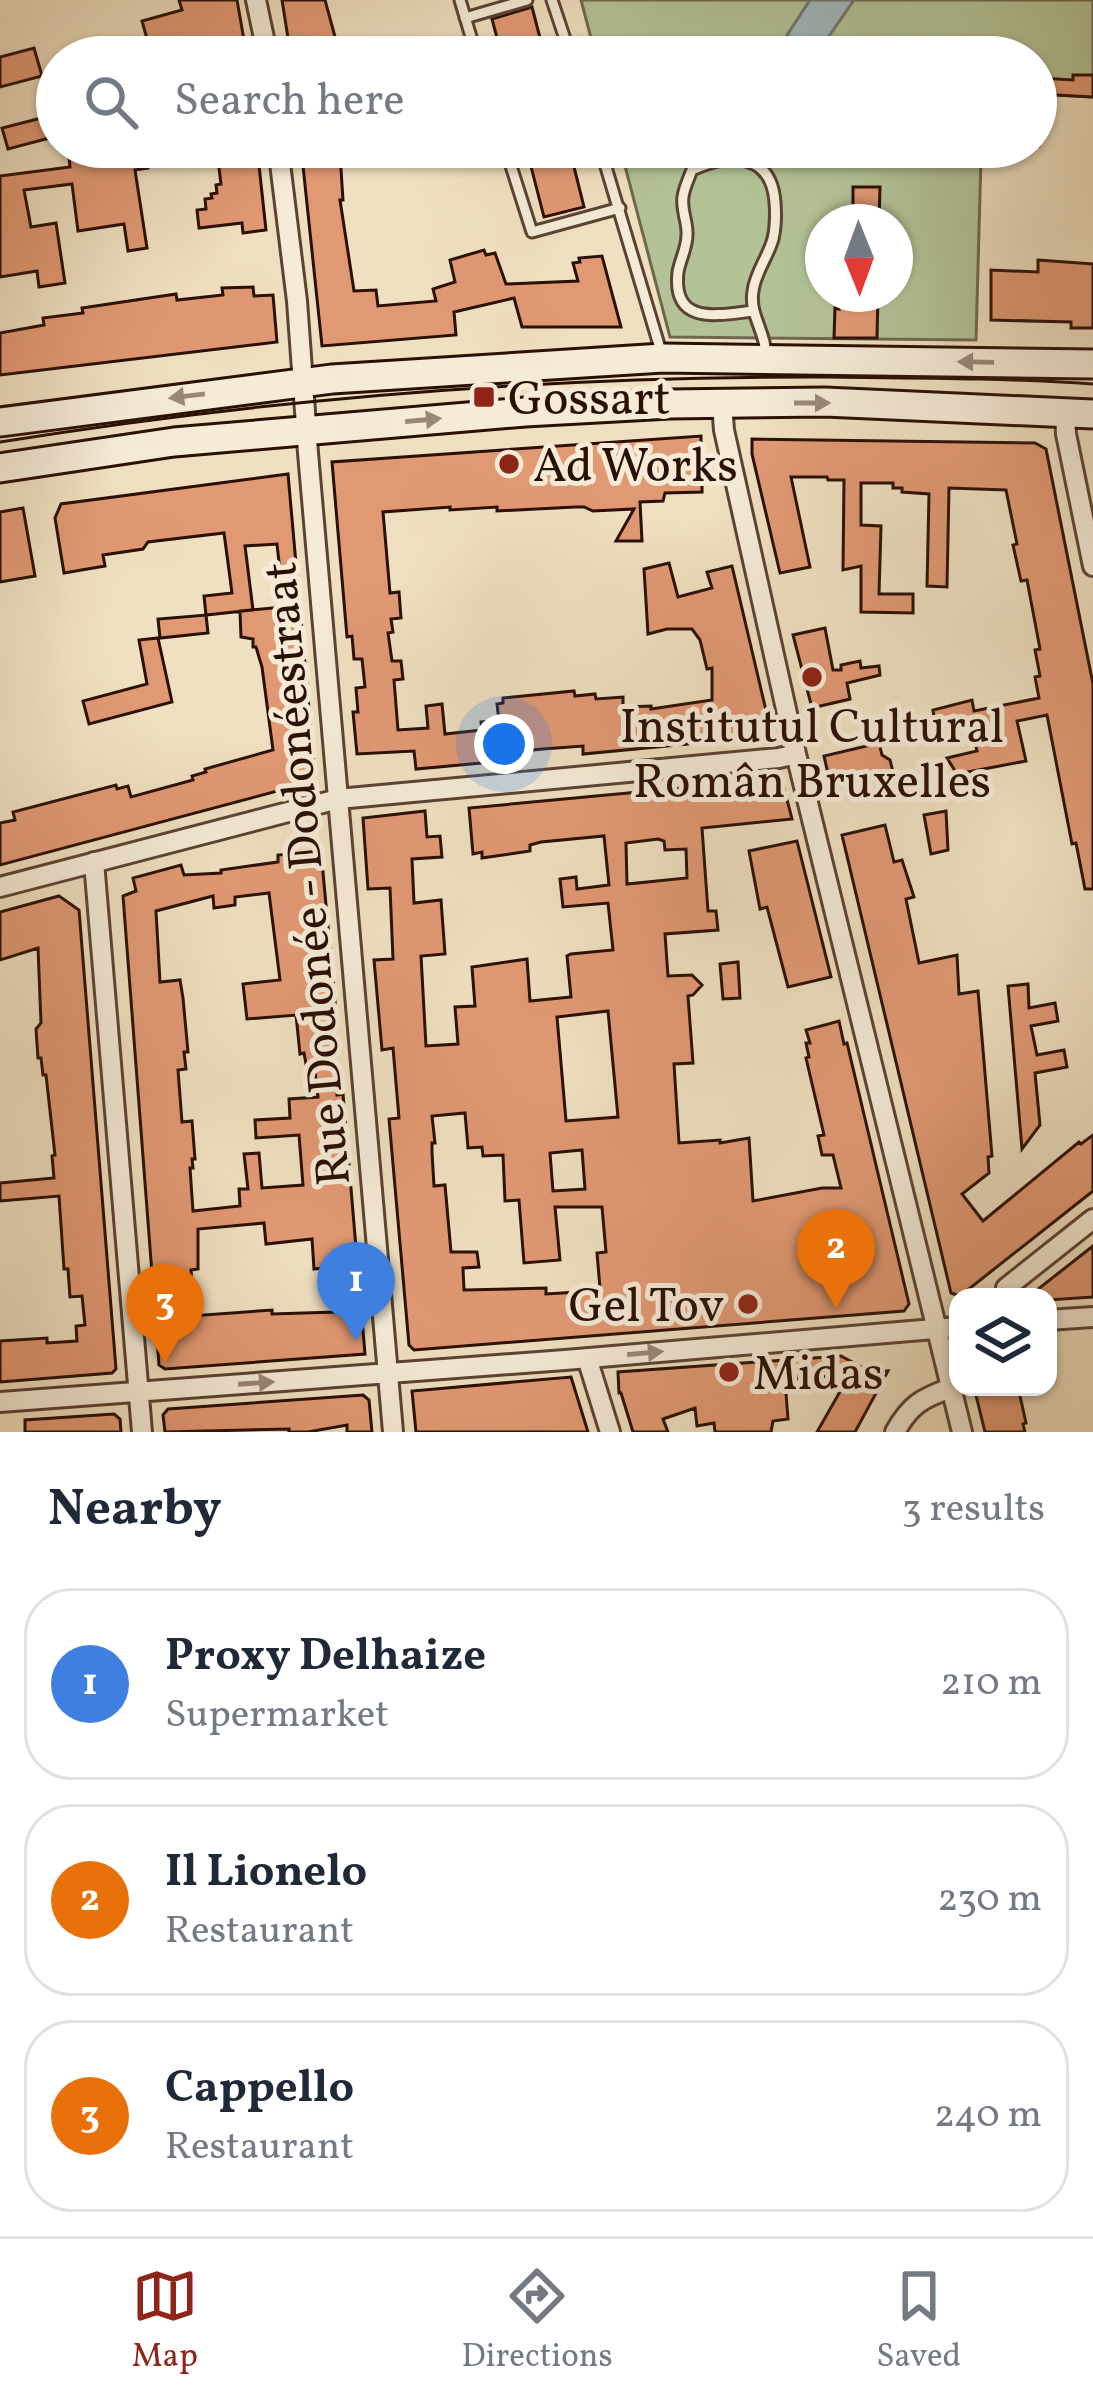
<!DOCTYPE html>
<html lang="en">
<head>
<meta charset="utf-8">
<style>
  body { margin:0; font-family:Vollkorn,serif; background:#f6f6f7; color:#1f2937 }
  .controls { position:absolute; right:36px; bottom:36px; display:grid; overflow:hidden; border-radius:24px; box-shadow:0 3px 9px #0004 }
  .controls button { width:108px; height:108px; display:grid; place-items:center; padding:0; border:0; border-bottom:3px solid #e0e1e3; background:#fff; color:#1f2937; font:60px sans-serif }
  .compass { position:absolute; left:805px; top:204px; width:108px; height:108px; border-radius:50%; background:#fff; box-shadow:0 3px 9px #0004; rotate:179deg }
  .you { position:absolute; left:504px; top:744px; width:42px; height:42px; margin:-30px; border:9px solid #fff; border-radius:50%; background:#1a73e8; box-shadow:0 0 0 18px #1a73e833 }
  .badge { display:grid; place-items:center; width:78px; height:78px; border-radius:50%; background:#8f2418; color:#fff; font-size:39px; font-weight:700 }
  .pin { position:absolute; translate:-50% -99px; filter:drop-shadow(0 3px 6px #0008) }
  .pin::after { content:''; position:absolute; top:63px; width:42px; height:36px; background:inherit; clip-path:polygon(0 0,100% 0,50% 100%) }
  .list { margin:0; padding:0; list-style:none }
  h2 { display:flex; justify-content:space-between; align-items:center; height:156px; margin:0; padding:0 48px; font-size:51px }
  h2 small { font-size:39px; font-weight:400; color:#747a83 }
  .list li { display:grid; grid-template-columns:78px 1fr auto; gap:36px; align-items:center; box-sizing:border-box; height:192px; margin:0 24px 24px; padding:0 24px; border:3px solid #e0e1e3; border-radius:48px }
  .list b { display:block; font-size:45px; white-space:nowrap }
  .list p { margin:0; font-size:39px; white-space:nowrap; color:#747a83 }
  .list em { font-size:39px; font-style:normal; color:#747a83 }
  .icon { flex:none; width:66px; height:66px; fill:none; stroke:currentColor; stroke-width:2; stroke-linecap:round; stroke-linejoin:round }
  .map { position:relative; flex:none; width:1093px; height:1432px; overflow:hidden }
  .search { position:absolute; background:#fff; box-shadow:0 3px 9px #0004; left:36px; right:36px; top:36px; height:132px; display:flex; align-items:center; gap:30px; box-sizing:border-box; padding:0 42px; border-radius:66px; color:#747a83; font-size:45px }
  .sheet { height:804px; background:#fff }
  nav { display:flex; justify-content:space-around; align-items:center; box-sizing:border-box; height:168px; border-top:3px solid #e0e1e3; background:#fff; font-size:33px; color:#747a83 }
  nav a { display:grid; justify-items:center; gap:6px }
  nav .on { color:#8f2418 }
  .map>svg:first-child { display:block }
  .green { fill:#b3c397; stroke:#6e694e; stroke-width:3; fill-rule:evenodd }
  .water { fill:#a1babf; stroke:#717674; stroke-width:3 }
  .building { fill:#e19974; stroke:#2a0f04; stroke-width:3; fill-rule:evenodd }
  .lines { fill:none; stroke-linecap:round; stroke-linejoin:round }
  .lane-casing { stroke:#5b4333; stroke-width:15 }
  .street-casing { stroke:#5b4333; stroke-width:24 }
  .secondary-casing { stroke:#2a0f04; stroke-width:33 }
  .lane { stroke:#f5ebd7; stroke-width:9 }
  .street { stroke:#f5ebd7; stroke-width:18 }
  .secondary { stroke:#f5ebd7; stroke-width:27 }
  .tram { stroke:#2a0f04; stroke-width:3 }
  .oneway { fill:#9a8878 }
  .poi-dot { fill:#8f2418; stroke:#f5ebd7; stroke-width:4.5 }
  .labels { text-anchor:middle; stroke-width:10; stroke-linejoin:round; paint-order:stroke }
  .poi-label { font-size:48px; fill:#2a0f04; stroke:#f5ebd7; text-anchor:start }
  .street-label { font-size:48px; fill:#2a0f04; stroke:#f5ebd7 }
</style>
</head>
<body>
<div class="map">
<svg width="1093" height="1432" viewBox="0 0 1093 1432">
  <rect width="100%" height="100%" fill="#efe0c1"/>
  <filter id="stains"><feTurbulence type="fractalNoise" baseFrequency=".00167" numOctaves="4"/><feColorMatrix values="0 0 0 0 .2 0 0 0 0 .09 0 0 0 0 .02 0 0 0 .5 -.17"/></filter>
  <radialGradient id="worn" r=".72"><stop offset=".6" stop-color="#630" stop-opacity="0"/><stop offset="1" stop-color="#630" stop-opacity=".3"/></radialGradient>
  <path class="green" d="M581 0H1093V97L1039 94V146H1036V57H596Z
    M620 147H1031L981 158 976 340 670 337ZM823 222H895V294H823Z"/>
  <path class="water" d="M810 0H854L816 55 787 35Z"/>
  <path class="building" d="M179 0H237L247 57H152L142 21 182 10Z
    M282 0H325L337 44 331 46 334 57H291Z
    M532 7 545 57H502L492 19Z
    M34 48 42 76 0 87V57Z
    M1073 75H1093V97L1038 94 1039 78 1073 80Z
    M57 114V136L8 149 2 128Z
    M68 147H145L148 168 135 170 147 248 128 251 124 224 78 231 72 184 24 190 31 227 56 223 65 283 39 287 37 271 0 277V176L70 167Z
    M230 147H257L266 230 243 233 242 223 199 228 197 210 206 209 205 199 212 198 211 194 217 193 216 185 221 184 218 160 224 159V151H230Z
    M301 147H334L335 155 340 154 343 200H340L354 291 376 290 378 306 436 301 433 289 455 282 450 260 484 250 486 255 495 253 506 284 578 281 573 263 580 262 579 258 602 256 621 327H522L514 298 454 312 456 335 322 346Z
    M526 147H569L584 207 544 217Z
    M853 187H880L879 222H861V212H853Z
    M1038 260 1093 264V328H1071V322L991 320V270L1038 272Z
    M253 287 254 296 273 295 277 342 0 375V333L44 325 43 318 83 313 82 308 176 294 177 300 223 295 222 288Z
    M839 294H878L877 338H834L835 308 839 309Z
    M701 436V462L706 464V476L702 477V492L665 493 663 501 640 502 642 541H616L634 509 593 511 584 507H575L497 511V507L450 510V507L383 512 390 593 399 592 401 618 391 619 393 632 388 633 392 661H401L403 679 394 680 398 730 428 728 426 706 442 704 445 734 482 730 481 722 499 721 497 704 503 703V698L574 691 575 696 595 694 596 699 623 697V707L651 706V709L712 700V668L707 669 700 640 692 629H667L648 634 644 569 669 563 678 597 712 588 707 572 732 566 772 736 583 754V746L543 749 503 753 504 761 416 769 414 751 357 754 353 712H358L356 688 365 687 362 659H354L352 636 347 637 332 462Z
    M752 439 1035 443 1046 449 1093 684V889H1085L1076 843 1072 844 1047 715 1017 721 1026 761 957 774 947 758 977 751 970 722 936 730 933 710 972 700 974 711 1039 698 1035 677 1040 676 1035 650 1040 649 1027 580 1021 581 1013 545 1017 544 1006 490 949 488 947 587 927 586 929 494 902 492V488H893V483H861V525L881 526 879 594H913V613L861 612V566L843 570 844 480H828L827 477H791L810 567 780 573 752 454Z
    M288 474 315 776 311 782 0 865V823L15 820 13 812 116 785 117 789 128 786 131 797 193 780 192 776 206 772 205 769 273 750 262 667 256 647H253V639L241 637 240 611 284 607 277 544 245 546 253 610 206 615 204 596 232 593 224 533 148 542 143 549 103 555 105 566 64 573 55 518 61 504Z
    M23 508 35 576 0 582V512Z
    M206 615 208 633 160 638 158 619Z
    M825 628 833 670H841V665L860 661 861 668 879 666 880 675 847 683 850 699 812 708 793 635Z
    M158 638 172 702 89 724 83 701 147 684 139 640Z
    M879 743 882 755 890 760 893 772 831 787 824 756Z
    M777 779 783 784 792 819 702 828 708 911H716L718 930 665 934 668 976 692 975 702 985 693 995 688 996 693 1063 674 1064 679 1143 720 1140V1143L749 1138 753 1201 822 1188H841L833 1155H822L818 1136 824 1135 806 1058 809 1057 806 1043H810L806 1030 839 1021 844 1044 847 1043 909 1304 904 1311 414 1350 409 1345 389 1119 399 1118 393 1048 382 1050 374 960 393 959 390 888 368 889 363 818 425 811 427 837 440 836 442 857 412 859 414 903 441 900 445 954 421 956 426 1046 458 1044 455 1007 475 1006 472 967 527 959 530 1001 571 997 567 956 571 954 613 950 608 903 563 907 560 879 576 877 577 889 609 885 604 836 541 842 530 845V851L482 858V852L473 854 469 808ZM658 839 664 841 665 850 686 849 687 878 627 884 626 843ZM608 1011 618 1117 566 1121 557 1017ZM465 1113 468 1148 482 1147 483 1156 503 1155 505 1201 519 1200 524 1263 560 1260 555 1207H602L606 1252 597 1253 600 1288H578V1292L546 1294V1288L464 1290 463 1268 479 1267 477 1252H451L445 1185 434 1186 432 1152V1143H435L432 1116ZM582 1150 585 1189 553 1191 550 1153Z
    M946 811 948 850 931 854 924 815Z
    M885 825 894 862 902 860 914 897 906 899 919 963 957 955 959 994 978 991 992 1156 988 1157 989 1173 962 1194 983 1221 1079 1142 1081 1144 1093 1135V1191L960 1296 951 1293 842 835Z
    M797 841 831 977 788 987 767 907 760 909 749 851Z
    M321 851 336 1012H329L337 1095 343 1094 365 1354 165 1369 159 1365 123 896 136 891 133 878 181 865 184 875 221 873V870L278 862V855ZM269 893 280 980 243 984 247 1019 296 1015 300 1054 304 1053 306 1064 314 1063 318 1097 289 1099 290 1118 255 1120 256 1138 299 1135 303 1185 262 1188 259 1153 244 1154 248 1189H239L240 1206 193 1211 190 1168H193L192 1159H195L192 1121 182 1122 178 1070 186 1069 184 1052H188L183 998 180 980 160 982 156 911 213 896 214 908 235 905V897ZM264 1223 266 1244 312 1239 314 1269 332 1267 336 1312 272 1314V1310L191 1316 189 1281H192L191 1270 198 1269V1229Z
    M59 896 79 910 116 1369 112 1373 0 1382V1341L47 1338V1343L77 1341 76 1326 85 1325 82 1296 70 1297 68 1269H64L59 1196 0 1201V1183L54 1178 52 1156 55 1155 46 1075H43L41 1058H38L36 1029 41 1023 38 948 0 960V912Z
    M738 962 740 998 723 999 720 964Z
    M1028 984 1029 1008 1055 1003 1058 1021 1031 1026 1037 1055 1064 1050 1067 1067 1035 1073 1040 1125 1022 1149 1008 986Z
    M1093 1246V1297L1048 1300V1297H1028Z
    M841 1356 871 1372 888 1371 855 1432H817L850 1374 785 1380 788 1419 773 1421 771 1432H715L714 1423 697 1426 695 1408 663 1419 668 1432H633L621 1393H619L618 1372Z
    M571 1377 588 1432H416L412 1391Z
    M974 1387H1018L1026 1423 1023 1424 1025 1432H985Z
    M363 1395 369 1400 372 1432H347V1425L308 1432H289V1429L165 1432 163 1415 168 1409Z
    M114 1414 120 1419 121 1432H25V1420Z"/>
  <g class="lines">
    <g class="lane-casing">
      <path id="lane" d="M460 0 477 57
        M552 0 571 57
        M465 18 527 0
        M505 147 532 232 620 208
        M600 147 662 355
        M753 311C718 315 672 326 678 272 680 260 687 248 687 235 688 223 681 210 683 197 684 188 689 178 692 170 729 153 771 152 775 202 776 215 776 226 773 239 768 257 755 273 753 291 749 314 765 331 766 354"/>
    </g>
    <g class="street-casing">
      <path id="street" d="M256 0 268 57
        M278 147 297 301 308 453 393 1432
        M722 404 724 430 796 754 962 1432
        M1065 412 1066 434 1093 566
        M94 862 142 1432
        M0 887 338 799 779 758 796 754
        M1005 1297 1006 1288 1093 1219
        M1048 1320 1093 1317
        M587 1358 610 1432
        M0 1402 565 1360 958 1327
        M895 1432C910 1405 922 1398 951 1388"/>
    </g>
    <g class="secondary-casing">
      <path id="secondary" d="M0 422 332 379 663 358 1093 364
        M0 468 174 442 525 412 670 404 825 402 1093 414"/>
    </g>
    <use href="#lane" class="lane"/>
    <use href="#street" class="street"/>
    <use href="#secondary" class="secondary"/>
    <path class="tram" d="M0 442C274 398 551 376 828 377 916 378 1005 378 1093 384"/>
  </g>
  <defs><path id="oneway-solid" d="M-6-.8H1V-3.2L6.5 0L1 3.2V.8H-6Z" transform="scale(3)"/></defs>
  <g class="oneway">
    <use href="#oneway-solid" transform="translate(976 362) rotate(-179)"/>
    <use href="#oneway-solid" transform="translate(187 396) rotate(173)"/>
    <use href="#oneway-solid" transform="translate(812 403)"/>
    <use href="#oneway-solid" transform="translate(423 420) rotate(-5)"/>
    <use href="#oneway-solid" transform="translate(645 1353) rotate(-5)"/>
    <use href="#oneway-solid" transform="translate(256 1383) rotate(-4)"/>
  </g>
  <g class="poi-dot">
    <rect x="472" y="385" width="24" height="24" rx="6"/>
    <circle cx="509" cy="464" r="12"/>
    <circle cx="812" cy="677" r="12"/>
    <circle cx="748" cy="1304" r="12"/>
    <circle cx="729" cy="1372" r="12"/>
  </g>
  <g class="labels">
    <g class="poi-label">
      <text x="508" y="414">Gossart</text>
      <text x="533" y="481">Ad Works</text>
      <text x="812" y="742" text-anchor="middle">Institutul Cultural<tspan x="812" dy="55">Român Bruxelles</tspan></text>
      <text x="724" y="1321" text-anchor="end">Gel Tov</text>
      <text x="753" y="1389">Midas</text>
    </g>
    <g class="street-label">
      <text transform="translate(305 874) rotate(-95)" y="17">Rue Dodonée - Dodonéestraat</text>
    </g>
  </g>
  <rect width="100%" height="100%" filter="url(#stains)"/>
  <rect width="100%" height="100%" fill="url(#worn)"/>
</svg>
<div class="controls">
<button><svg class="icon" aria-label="layers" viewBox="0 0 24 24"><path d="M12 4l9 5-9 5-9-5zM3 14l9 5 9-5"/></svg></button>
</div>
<svg class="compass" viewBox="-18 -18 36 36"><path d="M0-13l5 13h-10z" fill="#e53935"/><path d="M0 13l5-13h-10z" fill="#747a83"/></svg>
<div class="you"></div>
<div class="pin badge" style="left:356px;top:1341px;background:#3f7fe0">1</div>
<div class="pin badge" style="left:836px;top:1308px;background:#e8710a">2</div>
<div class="pin badge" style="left:165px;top:1363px;background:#e8710a">3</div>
<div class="search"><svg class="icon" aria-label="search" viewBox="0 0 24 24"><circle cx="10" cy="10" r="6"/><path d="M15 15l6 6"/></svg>Search here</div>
</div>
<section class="sheet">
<h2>Nearby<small>3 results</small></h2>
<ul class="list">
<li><span class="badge" style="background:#3f7fe0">1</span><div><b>Proxy Delhaize</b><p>Supermarket</p></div><em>210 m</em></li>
<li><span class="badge" style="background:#e8710a">2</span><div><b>Il Lionelo</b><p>Restaurant</p></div><em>230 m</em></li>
<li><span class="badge" style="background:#e8710a">3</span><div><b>Cappello</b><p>Restaurant</p></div><em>240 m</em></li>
</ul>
</section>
<nav>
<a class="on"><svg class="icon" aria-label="map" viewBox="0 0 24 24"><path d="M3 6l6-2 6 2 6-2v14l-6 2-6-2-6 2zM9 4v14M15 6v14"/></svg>Map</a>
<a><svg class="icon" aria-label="directions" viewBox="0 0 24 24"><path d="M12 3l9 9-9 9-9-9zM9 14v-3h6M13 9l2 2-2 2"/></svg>Directions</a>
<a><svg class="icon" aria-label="saved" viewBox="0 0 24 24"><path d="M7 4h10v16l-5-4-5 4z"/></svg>Saved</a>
</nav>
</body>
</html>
